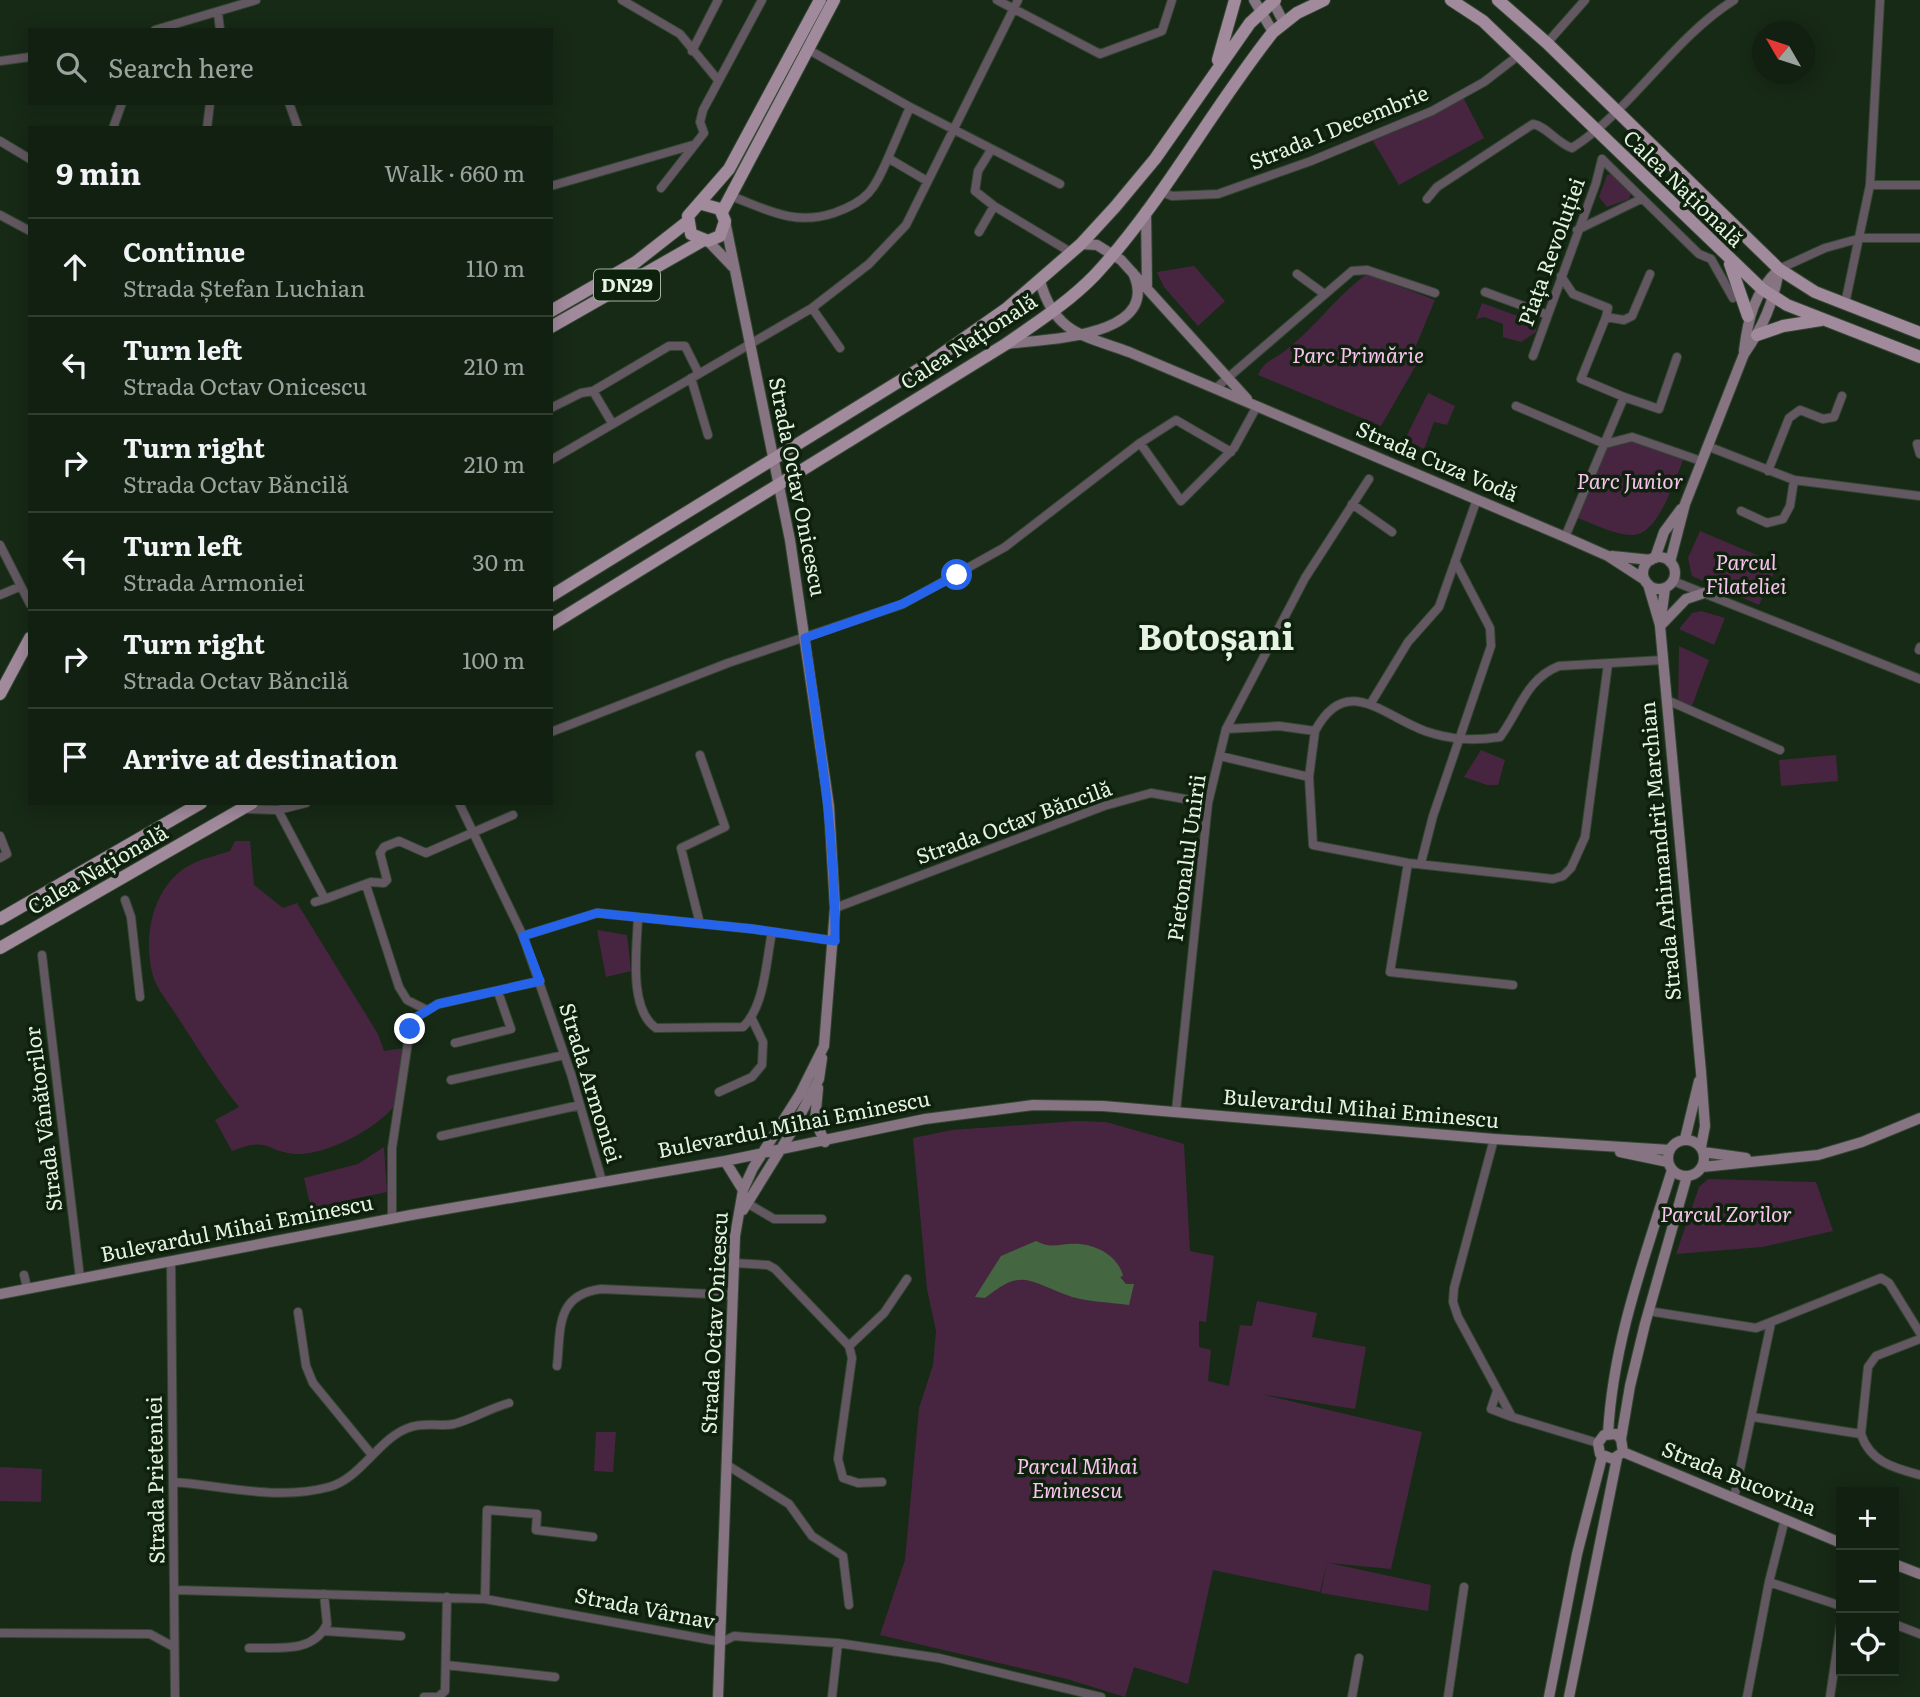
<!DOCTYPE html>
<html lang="en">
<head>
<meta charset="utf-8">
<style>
  body { margin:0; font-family:Literata,serif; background:#1a2819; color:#f1f3f6 }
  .controls { position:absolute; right:21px; bottom:21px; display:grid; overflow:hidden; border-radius:0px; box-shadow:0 4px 18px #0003 }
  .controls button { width:63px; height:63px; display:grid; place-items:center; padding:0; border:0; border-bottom:2px solid #303e30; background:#112010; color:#f1f3f6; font:35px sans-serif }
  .compass { position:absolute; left:1752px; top:21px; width:63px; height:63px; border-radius:50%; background:#112010; box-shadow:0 4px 18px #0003; rotate:309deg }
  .stop { position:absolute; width:21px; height:21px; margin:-16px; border:5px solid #2563eb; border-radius:50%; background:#fff }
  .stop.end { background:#2563eb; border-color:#fff; box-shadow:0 2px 7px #0008 }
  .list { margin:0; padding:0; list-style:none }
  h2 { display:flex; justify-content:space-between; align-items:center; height:91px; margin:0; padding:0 28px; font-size:30px }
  h2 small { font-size:23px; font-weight:400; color:#9ca39f }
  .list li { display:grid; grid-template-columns:46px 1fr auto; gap:21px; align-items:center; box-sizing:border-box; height:98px; padding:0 28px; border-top:2px solid #303e30 }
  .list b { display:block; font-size:26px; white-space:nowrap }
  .list p { margin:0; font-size:23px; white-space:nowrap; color:#9ca39f }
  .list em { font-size:23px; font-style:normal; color:#9ca39f }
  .icon { flex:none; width:38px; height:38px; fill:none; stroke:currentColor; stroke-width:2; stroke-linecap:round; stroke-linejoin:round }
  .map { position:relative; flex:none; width:1920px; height:1697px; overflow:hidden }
  .search { position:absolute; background:#112010; box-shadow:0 4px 18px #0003; left:28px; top:28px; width:525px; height:77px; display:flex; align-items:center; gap:18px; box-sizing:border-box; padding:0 24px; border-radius:0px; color:#9ca39f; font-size:26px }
  .panel { position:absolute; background:#112010; box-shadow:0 4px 18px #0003; left:28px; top:126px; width:525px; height:679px; border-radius:0px }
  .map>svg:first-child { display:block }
  .green { fill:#472541 }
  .water { fill:#446741 }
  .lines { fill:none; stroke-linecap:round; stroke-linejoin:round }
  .street-casing { stroke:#344633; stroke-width:10 }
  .secondary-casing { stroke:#344633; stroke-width:12 }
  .primary-casing { stroke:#344633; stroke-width:14 }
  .street { stroke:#635861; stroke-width:8 }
  .secondary { stroke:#867482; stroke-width:10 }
  .primary { stroke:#a18a9c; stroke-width:12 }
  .route { stroke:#2563eb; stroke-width:9 }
  .labels { text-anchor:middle; stroke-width:7; stroke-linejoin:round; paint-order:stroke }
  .shield { fill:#0e210c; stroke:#a4b3a3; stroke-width:2 }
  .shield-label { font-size:19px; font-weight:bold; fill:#e5f2e4 }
  .street-label { font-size:21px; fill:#e5f2e4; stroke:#0e210c }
  .park-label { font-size:21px; font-style:italic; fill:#f8c3ee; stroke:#0e210c }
  .town-label { font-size:35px; font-weight:bold; fill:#e5f2e4; stroke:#0e210c }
</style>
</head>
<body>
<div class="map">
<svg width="1920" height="1697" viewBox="0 0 1920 1697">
  <rect width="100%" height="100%" fill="#172a16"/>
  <path class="green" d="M1461 93 1484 138 1399 185 1370 136Z
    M1611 174 1631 193 1629 199 1607 207 1599 197 1607 175Z
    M1194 266 1225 301 1198 326 1164 287 1157 272Z
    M1367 274 1435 300 1415 348 1423 353 1381 426 1258 375C1264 361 1275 359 1286 350 1316 327 1336 296 1367 274Z
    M1482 303 1537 323 1536 332 1521 342 1503 337V324L1484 317 1476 319Z
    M1428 393 1455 406 1447 425 1434 422 1424 449 1405 439Z
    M1632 437 1684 458C1675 479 1658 536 1632 535 1614 535 1592 523 1575 517L1605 444Z
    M1700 531 1778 564 1759 605 1692 576 1688 558Z
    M1701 611 1725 618 1714 645 1679 629 1692 613Z
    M1679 646 1709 660 1690 711 1678 706Z
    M1481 750 1505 760 1498 785H1487L1464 777Z
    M1836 755 1838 781 1781 786 1779 760Z
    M235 841H250L254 885 283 908 297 903 378 1034 384 1051 411 1047C406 1064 405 1091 395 1105 378 1128 328 1154 299 1154 265 1153 271 1135 232 1151L215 1120 239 1107C215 1077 196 1045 175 1013 168 1002 157 989 153 976 142 936 153 882 194 863 205 858 218 855 230 851Z
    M597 930 627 935 631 971 606 977Z
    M1077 1121 1106 1122 1184 1144 1190 1251 1214 1256 1206 1322 1199 1321V1347L1211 1350 1208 1381 1229 1386 1240 1325 1252 1326 1257 1301 1317 1313 1312 1337 1366 1347 1355 1409 1260 1394 1422 1432 1391 1569 1329 1563 1431 1585 1428 1611 1321 1593 1327 1562 1320 1592 1213 1570 1188 1684 1134 1667 1125 1697 1067 1679 880 1635 905 1560 919 1408 933 1365 936 1331 927 1289 913 1138 952 1130Z
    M384 1147 387 1192 311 1208 304 1178 358 1164Z
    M1708 1179 1816 1182 1833 1231 1762 1247 1676 1254 1699 1187Z
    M596 1432H616L613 1472 594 1471Z
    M0 1467 42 1469 41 1502 0 1501Z"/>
  <path class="water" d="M1036 1241C1052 1250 1063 1242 1080 1244 1100 1246 1119 1258 1123 1276L1120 1277 1126 1284H1134L1129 1305C1109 1302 1083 1302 1064 1294 1027 1280 1021 1269 985 1298L975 1297 1001 1256Z"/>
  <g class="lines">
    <g class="street-casing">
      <path id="street" d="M622 0 680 34 718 80
        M997 0 1100 54 1162 31 1172 0
        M218 13 220 30
        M155 30 256 0
        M1547 43 1585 0
        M809 50 910 107 1060 184
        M692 51 718 0
        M0 61 30 57
        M289 103 298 128
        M113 128 122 103
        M207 128 210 103
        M0 141 30 159
        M991 150 978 171 975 191 994 206 1072 253
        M888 158 910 107
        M1602 159 1699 254 1711 259 1733 298
        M1870 185H1920
        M551 186 693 145
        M661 188 704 133 700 122 703 110 762 0
        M1159 191 1172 196 1218 194 1311 161 1432 111 1484 82 1519 55
        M731 196C768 210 794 226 834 213 868 201 874 190 888 158L927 181
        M1427 199 1437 187 1533 124C1546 126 1557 143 1572 148 1634 108 1672 39 1734 0
        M0 215 30 231
        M1577 230 1641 199
        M979 232 994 206
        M1779 269 1825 248 1861 238H1920
        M1297 274 1323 293
        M1561 276 1573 294 1608 308 1606 317
        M1485 292 1548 315
        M1845 304 1870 185 1880 0
        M812 308 840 348
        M1533 356 1596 183 1602 159
        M691 378 708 435
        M1216 388 1352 271 1367 270 1435 293
        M593 391 612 423
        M1624 397 1659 409 1677 357
        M1516 406 1605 444 1632 437 1701 461
        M551 408 581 393 593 391 669 346H685L698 372
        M1140 443 1181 501 1234 448 1257 406
        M1920 444H1917L1920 454
        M1707 446 1794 480 1920 496
        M551 460 812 308 869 264 906 225 1018 0
        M1768 471 1789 418 1800 410 1823 419 1834 417 1842 396
        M1352 504 1392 532
        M1741 511 1767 523 1783 519 1790 506 1794 480
        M1565 537 1624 397 1581 379 1606 317 1624 320 1632 316 1650 274
        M0 545 30 604
        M1673 581 1920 679
        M0 595 19 587
        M1919 650 1920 647
        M1667 700 1780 750
        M1371 703 1408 642 1439 607 1477 499
        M1226 729 1279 726 1315 731C1346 673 1382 715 1425 731 1451 740 1473 741 1500 737 1520 710 1526 679 1559 666L1663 660
        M1315 731 1309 777 1313 845 1408 863 1553 879 1563 876 1571 868 1585 837 1608 664
        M551 732 728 663 903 604 1005 547 1140 443 1176 420 1231 452
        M700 755 725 827 681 848 700 924
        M1220 756 1309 777
        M459 803 523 936 571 1074 602 1181
        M245 809 278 810 306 803
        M278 810 325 899 315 902
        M0 836 7 854 0 858
        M1408 863 1390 972 1513 985
        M1421 863 1433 816 1491 646 1490 628 1455 561
        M366 885 399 987 407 1000 425 1009
        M325 899 371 882 384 883 387 880 380 853 384 847 399 841 426 853 513 815
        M125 900 131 917 140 997
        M835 908 1104 806 1151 793 1208 803
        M638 917C637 948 628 1009 656 1028L743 1027C765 1006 766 961 772 932
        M523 936 597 913 753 929 835 941
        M42 955 80 1278
        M455 1043 511 1029 498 992
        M451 1080 564 1055
        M719 1092 752 1077 762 1065 763 1042 752 1019
        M1176 1111 1208 803 1226 729 1305 578 1369 479
        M441 1136 580 1105
        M1494 1139 1454 1288 1453 1302 1458 1317 1512 1417 1598 1443
        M747 1203 774 1219H822
        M392 1219V1148L410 1029 415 1018 438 1004 540 981
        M171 1263 175 1697
        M734 1263 768 1265 775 1269 849 1346 852 1358 838 1459 843 1478 858 1483 882 1482
        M24 1275 27 1288
        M1648 1311 1756 1328 1881 1278 1889 1283 1920 1333
        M298 1312 306 1366 313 1383 372 1455
        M849 1346 884 1313 907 1279
        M557 1366C561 1329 555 1295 601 1289L733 1295
        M1497 1391 1491 1409 1512 1417
        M1753 1417 1861 1434C1870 1462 1894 1468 1920 1475
        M1861 1434 1868 1367 1876 1356 1920 1339
        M727 1465 789 1504 812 1536 843 1556 849 1605
        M174 1482C226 1486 277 1501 329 1487 361 1479 380 1436 411 1427 425 1422 439 1427 454 1424 473 1419 490 1408 509 1403
        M1734 1498 1771 1323
        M1785 1519 1769 1582 1841 1606
        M176 1590 485 1599 722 1642 734 1636 746 1637 838 1643 939 1658 1101 1697
        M485 1599 487 1510 537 1514 536 1530 593 1537
        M1894 1624 1920 1634
        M324 1631 401 1636
        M0 1633 150 1634 172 1646
        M249 1648C278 1647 313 1654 327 1624L324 1594
        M446 1665 555 1677
        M424 1697H438L445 1691 447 1597
        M832 1697 838 1643
        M1352 1697 1359 1658
        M1448 1697 1464 1587
        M1747 1697 1769 1582
        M1830 1697 1841 1622"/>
    </g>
    <g class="secondary-casing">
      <path id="secondary" d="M1254 0 1273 32
        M1272 0 1284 23
        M1146 211 1147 285
        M708 241 733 267
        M1081 244 1097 245 1121 260 1247 399
        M1040 281C1055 334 1083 335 1129 352L1565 537 1608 556 1645 580
        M1006 344C1043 339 1163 338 1133 273
        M1744 351C1748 318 1754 293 1779 269
        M1612 556 1651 560
        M1643 573a16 16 0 1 1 32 0a16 16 0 1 1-32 0Z
        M1655 558 1664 532 1681 509
        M1670 562 1685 504 1744 354C1763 327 1774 302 1779 269
        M1648 584 1660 625
        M1665 588 1660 626 1701 1072 1705 1126 1701 1147
        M1662 624 1686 599 1704 593
        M818 1088 815 1121 825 1142
        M1685 1139 1699 1081
        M1668 1158a18 18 0 1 1 36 0a18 18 0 1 1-36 0Z
        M1620 1152 1668 1162
        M1703 1152 1746 1158
        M725 1161 743 1190
        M1702 1167 1818 1155 1862 1142 1920 1118
        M743 1210 792 1131 819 1079 822 1058
        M0 1294 411 1215 725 1161 925 1119 1033 1105 1103 1106 1494 1139 1670 1150
        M1608 1434C1613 1341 1645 1257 1672 1170
        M1621 1439 1616 1434 1604 1435 1598 1443 1600 1454 1613 1459 1623 1452 1621 1439 1630 1386 1645 1324 1687 1176
        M1623 1452 1841 1543
        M1894 1564 1920 1574
        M718 1697 735 1236 743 1190 753 1168 800 1094 824 1046 835 908 829 806 790 540 725 221
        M1549 1697 1577 1554 1602 1457
        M1569 1697 1617 1458"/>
    </g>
    <g class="primary-casing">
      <path id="primary" d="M1451 0 1483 21 1762 289 1787 305 1920 357
        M1498 0 1547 43 1779 269 1815 292 1920 333
        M1218 60 1235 0
        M702 204 720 209 725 221 720 236 708 241 691 234 688 216 729 169 820 0
        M722 212 834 0
        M1730 264 1748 316
        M551 311 636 262 687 222
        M551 327 702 241
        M1757 335 1783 326 1821 320
        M551 596 929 363 1006 309 1081 244 1115 207 1155 159 1250 23 1275 0
        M551 625 1006 344C1036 323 1069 302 1095 275 1162 203 1211 110 1273 32L1297 13 1324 0
        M0 694 30 638
        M0 919 201 803
        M0 948 252 803"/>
    </g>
    <use href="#street" class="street"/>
    <use href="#secondary" class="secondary"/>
    <use href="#primary" class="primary"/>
  </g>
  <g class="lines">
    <path class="route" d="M410 1029 415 1018 438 1004 540 981 523 936 597 913 753 929 835 941C836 838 819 739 805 638L902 604 957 575"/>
  </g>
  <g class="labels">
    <rect class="shield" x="594" y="269.5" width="66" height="31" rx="5"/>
    <g class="shield-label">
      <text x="627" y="292">DN29</text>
    </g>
    <g class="street-label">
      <text transform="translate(1339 128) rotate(-22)" y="7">Strada 1 Decembrie</text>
      <text transform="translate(1683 189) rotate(44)" y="7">Calea Națională</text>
      <text transform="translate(1552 252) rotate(-70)" y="7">Piața Revoluției</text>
      <text transform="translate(969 342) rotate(-33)" y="7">Calea Națională</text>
      <text transform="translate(1437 462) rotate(23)" y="7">Strada Cuza Vodă</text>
      <text transform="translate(797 487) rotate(79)" y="7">Strada Octav Onicescu</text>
      <text transform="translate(1014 823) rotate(-20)" y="7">Strada Octav Băncilă</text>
      <text transform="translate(1661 851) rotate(-95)" y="7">Strada Arhimandrit Marchian</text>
      <text transform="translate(1187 858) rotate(-82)" y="7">Pietonalul Unirii</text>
      <text transform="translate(98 870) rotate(-30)" y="7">Calea Națională</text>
      <text transform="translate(590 1083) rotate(73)" y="7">Strada Armoniei</text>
      <text transform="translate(1361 1109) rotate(5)" y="7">Bulevardul Mihai Eminescu</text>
      <text transform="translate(44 1119) rotate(-97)" y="7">Strada Vânătorilor</text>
      <text transform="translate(794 1125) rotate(-11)" y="7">Bulevardul Mihai Eminescu</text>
      <text transform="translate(237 1229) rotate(-11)" y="7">Bulevardul Mihai Eminescu</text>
      <text transform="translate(715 1323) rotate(-87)" y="7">Strada Octav Onicescu</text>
      <text transform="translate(1739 1479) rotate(22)" y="7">Strada Bucovina</text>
      <text transform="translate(156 1480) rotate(-91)" y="7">Strada Prieteniei</text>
      <text transform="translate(645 1609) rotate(11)" y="7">Strada Vârnav</text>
    </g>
    <g class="park-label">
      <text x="1358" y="363">Parc Primărie</text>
      <text x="1630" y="489">Parc Junior</text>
      <text x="1746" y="570">Parcul<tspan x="1746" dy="24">Filateliei</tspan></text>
      <text x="1726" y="1222">Parcul Zorilor</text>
      <text x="1077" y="1474">Parcul Mihai<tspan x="1077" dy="24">Eminescu</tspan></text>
    </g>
    <g class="town-label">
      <text x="1216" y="650">Botoșani</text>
    </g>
  </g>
</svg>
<div class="controls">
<button>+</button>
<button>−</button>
<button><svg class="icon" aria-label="locate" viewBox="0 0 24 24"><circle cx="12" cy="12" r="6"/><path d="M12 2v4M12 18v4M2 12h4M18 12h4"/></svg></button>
</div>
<svg class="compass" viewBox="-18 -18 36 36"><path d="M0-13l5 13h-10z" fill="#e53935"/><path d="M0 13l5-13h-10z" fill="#9ca39f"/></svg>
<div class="stop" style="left:957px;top:575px"></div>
<div class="stop end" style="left:410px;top:1029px"></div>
<div class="search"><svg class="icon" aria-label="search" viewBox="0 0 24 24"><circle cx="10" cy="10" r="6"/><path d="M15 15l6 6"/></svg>Search here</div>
<section class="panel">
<h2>9 min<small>Walk · 660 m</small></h2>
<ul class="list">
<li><svg class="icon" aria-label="ahead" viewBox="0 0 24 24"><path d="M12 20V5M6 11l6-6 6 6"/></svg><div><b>Continue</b><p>Strada Ștefan Luchian</p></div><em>110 m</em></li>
<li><svg class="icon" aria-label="left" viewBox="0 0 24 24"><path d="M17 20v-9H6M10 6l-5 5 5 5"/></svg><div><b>Turn left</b><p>Strada Octav Onicescu</p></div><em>210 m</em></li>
<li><svg class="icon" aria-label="right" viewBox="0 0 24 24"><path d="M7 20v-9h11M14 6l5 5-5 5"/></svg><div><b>Turn right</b><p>Strada Octav Băncilă</p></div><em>210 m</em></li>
<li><svg class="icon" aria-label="left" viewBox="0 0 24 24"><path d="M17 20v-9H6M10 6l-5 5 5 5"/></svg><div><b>Turn left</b><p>Strada Armoniei</p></div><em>30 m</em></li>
<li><svg class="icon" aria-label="right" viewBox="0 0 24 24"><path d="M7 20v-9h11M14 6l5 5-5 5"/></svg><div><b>Turn right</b><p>Strada Octav Băncilă</p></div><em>100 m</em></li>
<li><svg class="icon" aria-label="arrive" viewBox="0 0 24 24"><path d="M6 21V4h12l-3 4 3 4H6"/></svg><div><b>Arrive at destination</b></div></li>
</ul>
</section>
</div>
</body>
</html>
